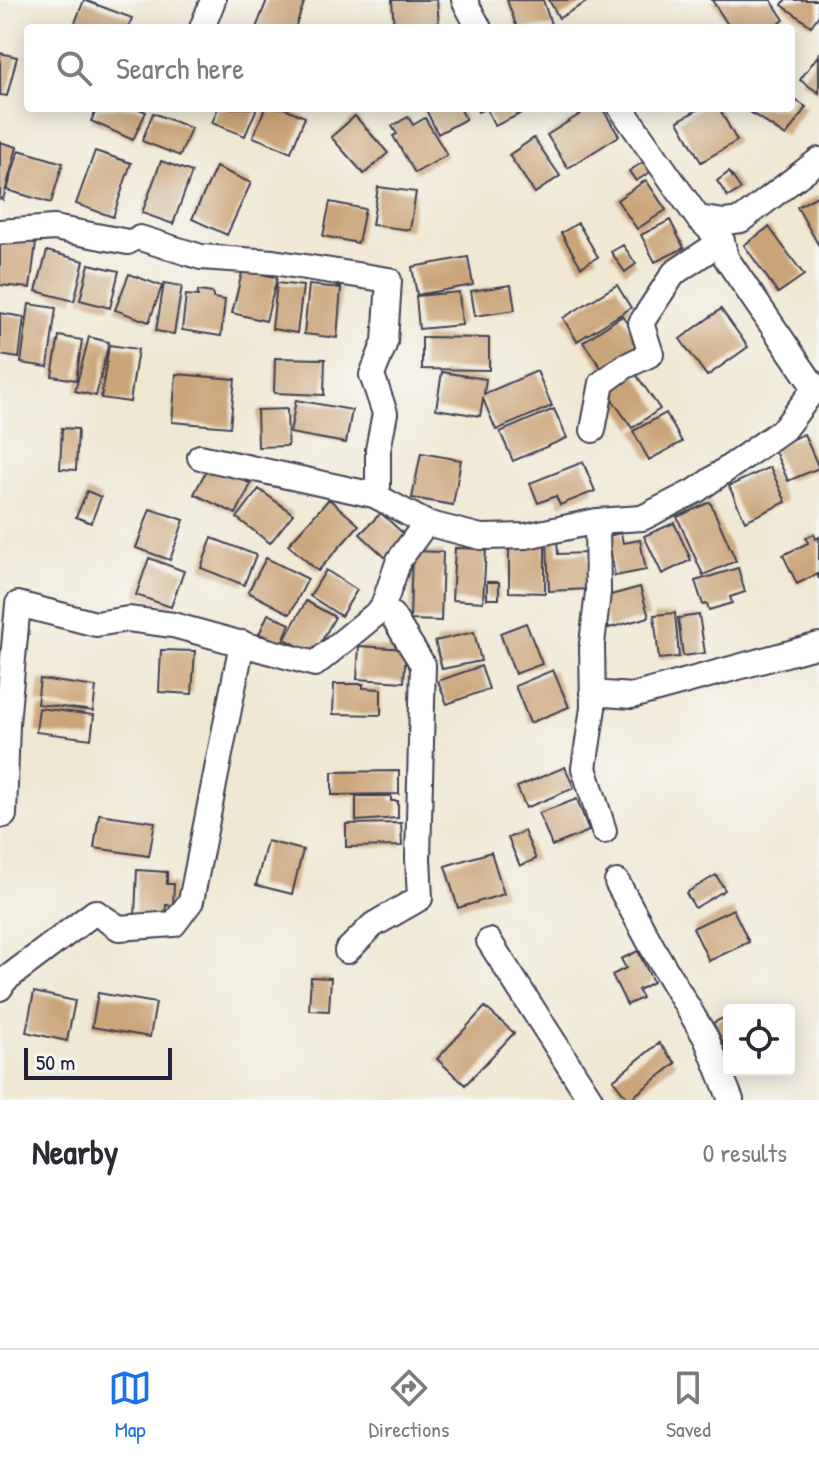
<!DOCTYPE html>
<html lang="en">
<head>
<meta charset="utf-8">
<style>
  body { margin:0; font-family:"Patrick Hand",sans-serif; background:#f7f7f7; color:#2b2b33 }
  .controls { position:absolute; right:24px; bottom:24px; display:grid; overflow:hidden; border-radius:8px; box-shadow:0 4px 20px #0003 }
  .controls button { width:72px; height:72px; display:grid; place-items:center; padding:0; border:0; border-bottom:2px solid #e1e1e2; background:#fff; color:#2b2b33; font:40px sans-serif }
  .scale { position:absolute; left:24px; bottom:20px; width:148px; box-sizing:border-box; padding-left:8px; border:4px solid #22223b; border-top:0; font-size:22px; line-height:28px; white-space:nowrap; color:#22223b; -webkit-text-stroke:6px #f6f6f2; paint-order:stroke }
  .list { margin:0; padding:0; list-style:none }
  h2 { display:flex; justify-content:space-between; align-items:center; height:104px; margin:0; padding:0 32px; font-size:34px }
  h2 small { font-size:26px; font-weight:400; color:#7c7c81 }
  .icon { flex:none; width:44px; height:44px; fill:none; stroke:currentColor; stroke-width:2; stroke-linecap:round; stroke-linejoin:round }
  .map { position:relative; flex:none; width:819px; height:1100px; overflow:hidden }
  .search { position:absolute; background:#fff; box-shadow:0 4px 20px #0003; left:24px; right:24px; top:24px; height:88px; display:flex; align-items:center; gap:20px; box-sizing:border-box; padding:0 28px; border-radius:8px; color:#7c7c81; font-size:30px }
  .sheet { height:248px; background:#fff }
  nav { display:flex; justify-content:space-around; align-items:center; box-sizing:border-box; height:112px; border-top:2px solid #e1e1e2; background:#fff; font-size:22px; color:#7c7c81 }
  nav a { display:grid; justify-items:center; gap:4px }
  nav .on { color:#1a73e8 }
  .map>svg:first-child { display:block }
  .building { fill:#caa57a }
  .lines { fill:none; stroke-linecap:round; stroke-linejoin:round }
  .street-casing { stroke:#414052; stroke-width:28 }
  .street { stroke:#fff; stroke-width:24 }
</style>
</head>
<body>
<div class="map">
<svg width="819" height="1100" viewBox="0 0 819 1100">
  <rect width="100%" height="100%" fill="#f6f6f2"/>
  <filter id="ink" filterUnits="userSpaceOnUse"><feTurbulence type="fractalNoise" baseFrequency=".0125" numOctaves="2"/><feDisplacementMap in="SourceGraphic" scale="16" xChannelSelector="R" yChannelSelector="G"/><feConvolveMatrix kernelMatrix="1 2 1 2 8 2 1 2 1" color-interpolation-filters="sRGB"/></filter>
  <filter id="wash" filterUnits="userSpaceOnUse"><feTurbulence type="fractalNoise" baseFrequency=".006" numOctaves="4" result="noise"/><feDisplacementMap in="SourceGraphic" scale="32" xChannelSelector="R" yChannelSelector="G"/><feGaussianBlur stdDeviation="1.8" result="paint"/><feColorMatrix in="noise" values="0 0 0 0 0 0 0 0 0 0 0 0 0 0 0 0 0 1.4 0 .05"/><feComposite in="paint" operator="in"/></filter>
  <g filter="url(#wash)">
    <rect width="100%" height="100%" fill="#f0e8d3"/>
    <g id="blocks">
      <path class="building" d="M84 0 132 18 128 28H73Z
        M267 0H305L295 28H256Z
        M392 0H437L439 25 394 28Z
        M507 0H543L552 27 517 28Z
        M549 0H590L559 18Z
        M712 0H771L784 20 772 28H730Z
        M785 0H818L819 15 811 26 782 5Z
        M0 53 17 57 7 96 0 95Z
        M819 54V93L800 80Z
        M791 97 806 107 786 136 744 108H791Z
        M97 108H137L146 112 133 140 91 121Z
        M218 108H257L245 136 212 123Z
        M265 108H284L305 117 291 152 253 137Z
        M425 108H460L466 119 438 134Z
        M476 108H522L524 112 495 126 486 108 478 112Z
        M590 108H602L619 136 568 168 547 135Z
        M701 108H719L737 141 701 162 678 121Z
        M153 113 191 128 180 156 142 141Z
        M355 116 388 153 364 174 331 137Z
        M408 117 413 125 425 118 447 155 415 173 393 136 397 134 392 126Z
        M534 138 560 176 535 193 509 155Z
        M0 142 17 147 3 200 0 199Z
        M19 150 63 163 51 203 7 190Z
        M95 151 131 163 113 217 76 204Z
        M161 161 192 172 173 224 142 213Z
        M645 161 652 171 636 181 629 171Z
        M216 167 251 183 227 235 192 219Z
        M729 172 741 189 728 197 717 181Z
        M646 180 666 210 637 229 617 200Z
        M378 187 416 192 410 230 372 225Z
        M819 195V246L797 207Z
        M330 202 365 209 358 243 323 236Z
        M670 220 684 248 655 262 641 235Z
        M578 223 598 257 581 267 561 233Z
        M769 227 804 275 778 293 744 245Z
        M0 239 36 243 30 288 0 285Z
        M623 245 636 264 625 272 611 252Z
        M47 251 84 261 74 301 36 291Z
        M468 257 473 285 417 295 412 267Z
        M89 264 119 271 110 308 80 300Z
        M243 269 277 278 266 321 232 313Z
        M129 274 162 286 149 322 115 310Z
        M164 283 182 286 174 334 156 331Z
        M277 283 303 286 297 333 272 329Z
        M309 285 341 288 337 338 304 334Z
        M511 285 515 310 475 316 471 291Z
        M617 285 631 308 577 341 563 318Z
        M198 291 213 293V298L225 300 221 336 182 330 186 295 198 296Z
        M459 292 462 325 419 329 416 296Z
        M29 304 56 308 48 367 21 363Z
        M721 309 748 347 707 376 680 339Z
        M0 313 24 317 19 358 0 355Z
        M622 316 641 344 602 369 583 342Z
        M59 336 82 340 76 380 52 376Z
        M89 337 109 342 96 396 75 391Z
        M422 337 489 338V370L422 369Z
        M109 345 138 349 130 402 101 398Z
        M275 358 325 359 324 395 274 393Z
        M537 371 552 406 496 430 483 399 480 416 436 409 442 372 486 379 484 394Z
        M635 373 660 409 632 428 607 392Z
        M176 374 235 379 230 427 172 422Z
        M296 400 352 410 346 443 290 433Z
        M287 409 288 446 258 447 257 410Z
        M554 409 567 438 513 461 500 432Z
        M666 413 682 442 649 460 633 431Z
        M62 428 78 429 76 470 60 469Z
        M804 434 819 468 788 481 773 447Z
        M421 453 461 460 453 505 412 498Z
        M583 462 595 491 560 505 556 496 538 503 530 483Z
        M210 463 251 484 236 514 194 494Z
        M770 467 786 502 745 521 729 486Z
        M259 489 293 514 270 543 237 518Z
        M87 491 101 497 91 523 76 517Z
        M329 499 359 525 318 571 288 545Z
        M710 502 736 561 703 575 677 517Z
        M150 509 184 520 170 560 136 548Z
        M381 513 407 537 386 558 360 534Z
        M674 523 691 560 662 574 644 536Z
        M621 533 623 543 640 540 646 570 615 576 608 536Z
        M814 534 816 539 819 537V579L817 574 797 584 783 555 808 543 806 538Z
        M212 538 256 555 244 585 201 568Z
        M547 540H557L558 554 588 553 589 589 549 591Z
        M509 543 545 544V593L509 592Z
        M455 548 486 549 483 602 452 600Z
        M412 551 443 552 441 621 410 620Z
        M149 558 184 571 171 607 136 595Z
        M266 558 308 579 290 614 248 592Z
        M738 568 745 592 730 597 732 603 709 610 707 604 703 605 695 581Z
        M326 570 357 590 341 616 310 596Z
        M487 582H499V599H487Z
        M640 587 649 617 609 628 600 598Z
        M306 601 335 617 314 655 285 639Z
        M675 613 679 657 659 659 654 615Z
        M268 614 290 624 282 643 259 634Z
        M699 615 705 653 683 656 678 618Z
        M526 623 542 664 515 674 500 633Z
        M474 632 481 661 442 669 435 641Z
        M359 646 406 649 404 682 357 679Z
        M161 650 195 651 192 694 159 692Z
        M481 666 489 689 447 704 438 681Z
        M553 670 569 707 530 723 515 686Z
        M40 679 96 687 93 711 37 704Z
        M334 684H363V688L381 689V715L333 714Z
        M39 708 94 715 91 739 36 732Z
        M565 767 574 788 526 808 517 787Z
        M399 771V794L332 795V772Z
        M356 796H391V801H398V818L356 821Z
        M577 799 589 831 552 846 539 813Z
        M99 814 155 822 149 856 94 848Z
        M401 823 402 846 346 847V824Z
        M524 831 536 859 520 866 508 838Z
        M267 841 303 850 292 894 256 885Z
        M491 852 504 894 458 908 445 866Z
        M137 870 167 872V884H174L173 906 166 905 165 916 135 915Z
        M716 875 725 890 695 908 686 893Z
        M733 909 749 942 709 961 693 928Z
        M638 951 653 982 638 990 642 998 627 1005 612 975 626 968 621 959Z
        M311 977 331 978 329 1011 309 1010Z
        M34 992 75 1001 67 1041 26 1032Z
        M98 993 156 1003 150 1037 92 1027Z
        M485 1007 514 1033 465 1085 437 1059Z
        M729 1015V1054L713 1023Z
        M659 1043 676 1063 629 1100 613 1080Z"/>
    </g>
  </g>
  <g filter="url(#ink)">
    <use href="#blocks" fill-opacity="0" stroke="#414052" stroke-width="2"/>
    <g class="lines">
      <g class="street-casing">
        <path id="street" d="M464 0 479 28
          M202 28 213 0
          M621 108 698 218 722 241 726 258 815 388
          M698 218 724 222 741 220 819 160
          M0 232 54 228 128 242
          M140 238 201 257 273 262 389 280 385 342 372 375 385 413 378 450V486L374 495
          M593 430 602 383 624 367 651 354 641 323 674 273 722 241
          M200 457 374 495 426 523 481 537 526 536 597 521 642 518 697 490 784 429 815 388 819 387
          M597 521 598 592 592 644 593 708 584 768 604 831
          M592 693 632 696 819 645
          M0 813 4 815 7 723 18 604 96 624 128 619 173 625 315 664 382 609 399 560 426 523
          M617 882 656 954 706 1038 731 1100
          M489 941 591 1100
          M347 951 373 925 420 898 418 858 423 665 392 615 382 609
          M0 988 5 980 95 912 119 928 174 924 191 901 242 643"/>
      </g>
      <use href="#street" class="street"/>
    </g>
  </g>
</svg>
<div class="controls">
<button><svg class="icon" aria-label="locate" viewBox="0 0 24 24"><circle cx="12" cy="12" r="6"/><path d="M12 2v4M12 18v4M2 12h4M18 12h4"/></svg></button>
</div>
<div class="scale">50 m</div>
<div class="search"><svg class="icon" aria-label="search" viewBox="0 0 24 24"><circle cx="10" cy="10" r="6"/><path d="M15 15l6 6"/></svg>Search here</div>
</div>
<section class="sheet">
<h2>Nearby<small>0 results</small></h2>
<ul class="list">
</ul>
</section>
<nav>
<a class="on"><svg class="icon" aria-label="map" viewBox="0 0 24 24"><path d="M3 6l6-2 6 2 6-2v14l-6 2-6-2-6 2zM9 4v14M15 6v14"/></svg>Map</a>
<a><svg class="icon" aria-label="directions" viewBox="0 0 24 24"><path d="M12 3l9 9-9 9-9-9zM9 14v-3h6M13 9l2 2-2 2"/></svg>Directions</a>
<a><svg class="icon" aria-label="saved" viewBox="0 0 24 24"><path d="M7 4h10v16l-5-4-5 4z"/></svg>Saved</a>
</nav>
</body>
</html>
